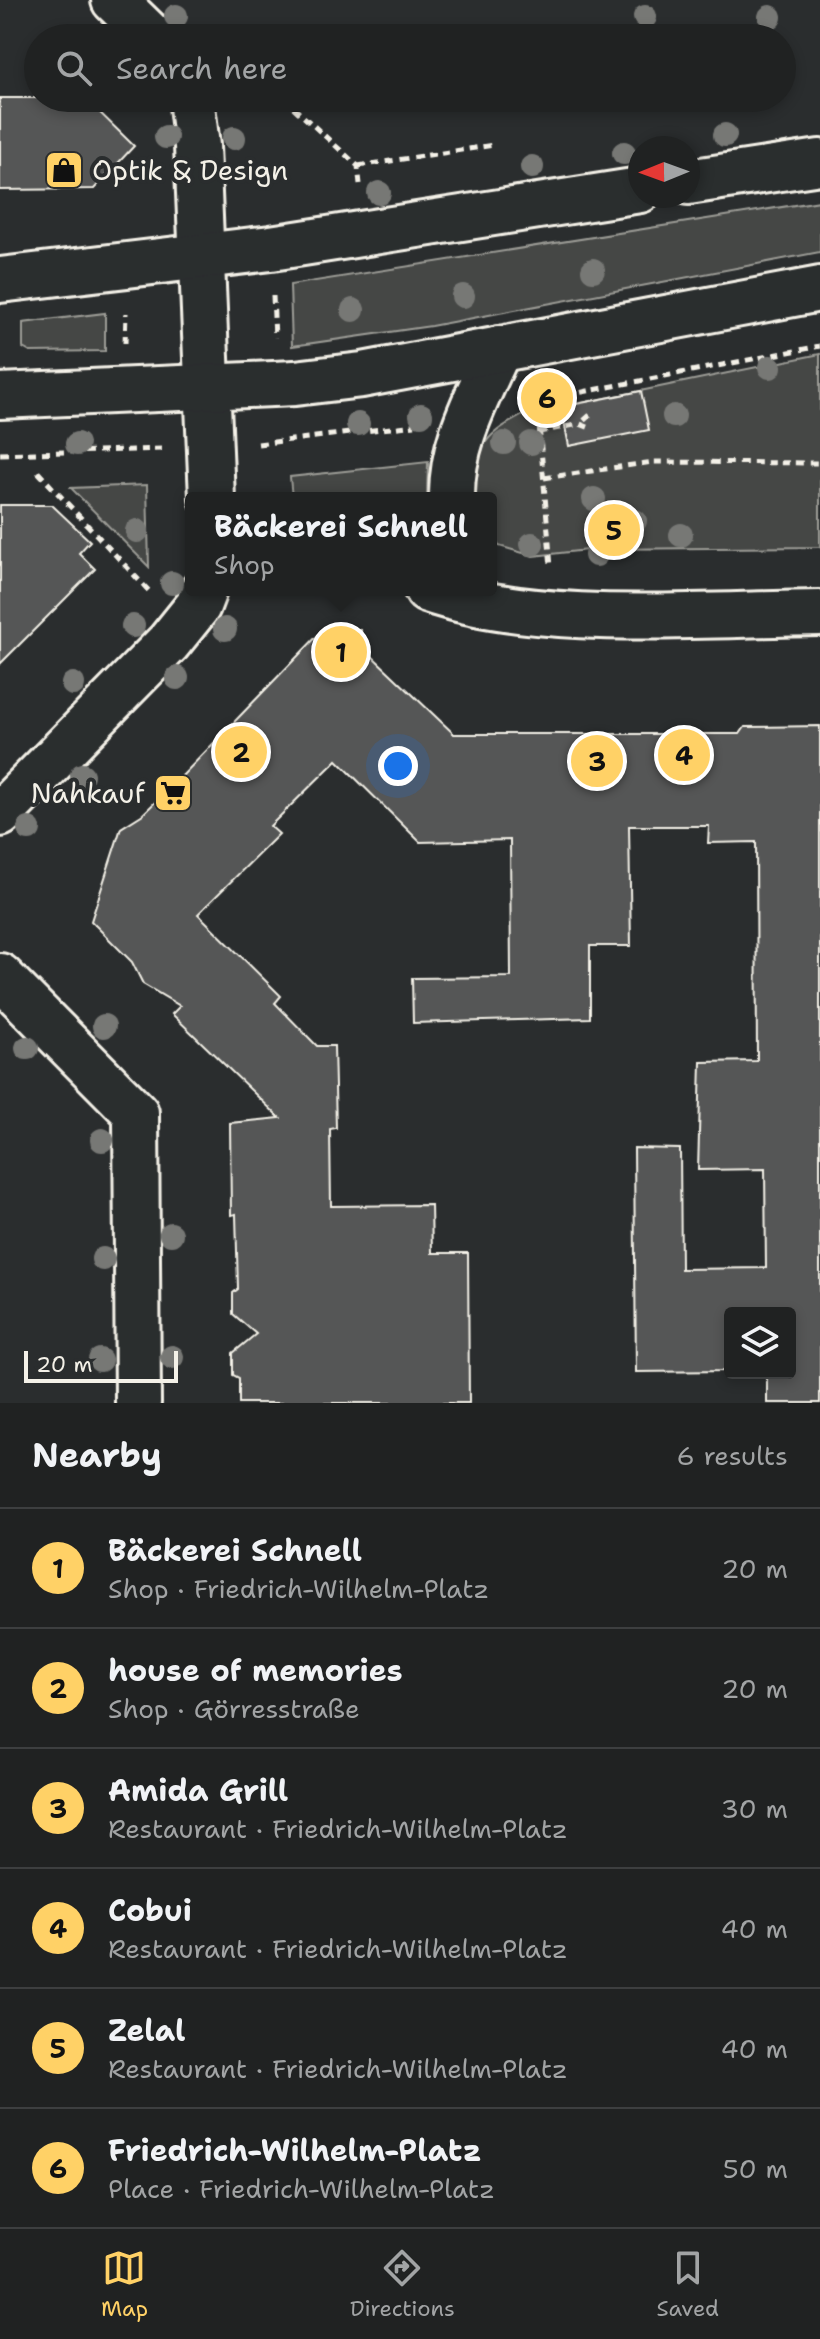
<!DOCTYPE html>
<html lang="en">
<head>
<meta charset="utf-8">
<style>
  body { margin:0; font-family:"Shantell Sans",sans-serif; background:#282a2a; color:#f1f3f6 }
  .controls { position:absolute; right:24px; bottom:24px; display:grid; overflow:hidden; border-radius:8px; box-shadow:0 4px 12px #0003 }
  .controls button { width:72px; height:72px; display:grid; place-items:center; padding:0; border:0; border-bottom:2px solid #3d3f40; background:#202222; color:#f1f3f6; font:40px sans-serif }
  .compass { position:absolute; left:628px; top:136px; width:72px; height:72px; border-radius:50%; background:#202222; box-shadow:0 4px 12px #0003; rotate:269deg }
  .scale { position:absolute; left:24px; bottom:20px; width:154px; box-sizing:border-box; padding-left:8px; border:4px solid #f4f1e8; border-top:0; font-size:22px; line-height:28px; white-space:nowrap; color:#f4f1e8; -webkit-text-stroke:6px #2a2d2e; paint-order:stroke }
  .you { position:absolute; left:398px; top:766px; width:28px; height:28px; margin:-20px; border:6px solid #fff; border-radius:50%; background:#1a73e8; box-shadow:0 0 0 12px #1a73e833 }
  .badge { display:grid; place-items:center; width:52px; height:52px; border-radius:50%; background:#ffd166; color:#111; font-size:26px; font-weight:700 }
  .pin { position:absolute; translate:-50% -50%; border:4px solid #fff; box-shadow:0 2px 8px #0006 }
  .popup { position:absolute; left:185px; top:492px; width:312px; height:104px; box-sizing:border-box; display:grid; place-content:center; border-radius:8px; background:#202222; filter:drop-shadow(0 2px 6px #0005); font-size:26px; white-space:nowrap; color:#a2a4a5 }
  .popup b { font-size:30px; color:#f1f3f6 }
  .popup::after { content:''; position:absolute; left:50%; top:100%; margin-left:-16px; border:16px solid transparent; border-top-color:#202222 }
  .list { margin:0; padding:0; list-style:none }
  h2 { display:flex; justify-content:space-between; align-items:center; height:104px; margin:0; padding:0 32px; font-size:34px }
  h2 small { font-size:26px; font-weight:400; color:#a2a4a5 }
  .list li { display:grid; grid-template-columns:52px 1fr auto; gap:24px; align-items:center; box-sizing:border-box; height:120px; padding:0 32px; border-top:2px solid #3d3f40 }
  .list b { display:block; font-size:30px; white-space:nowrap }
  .list p { margin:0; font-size:26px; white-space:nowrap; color:#a2a4a5 }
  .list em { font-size:26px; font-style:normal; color:#a2a4a5 }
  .icon { flex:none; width:44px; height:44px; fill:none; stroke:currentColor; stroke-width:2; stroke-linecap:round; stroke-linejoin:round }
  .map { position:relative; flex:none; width:820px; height:1403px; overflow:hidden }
  .search { position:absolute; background:#202222; box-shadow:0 4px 12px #0003; left:24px; right:24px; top:24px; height:88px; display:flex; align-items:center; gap:20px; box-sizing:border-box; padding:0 28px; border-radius:44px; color:#a2a4a5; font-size:30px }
  .sheet { height:824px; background:#202222 }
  nav { display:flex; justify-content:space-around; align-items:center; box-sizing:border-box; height:112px; border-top:2px solid #3d3f40; background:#202222; font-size:22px; color:#a2a4a5 }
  nav a { display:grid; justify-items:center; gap:4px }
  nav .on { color:#ffd166 }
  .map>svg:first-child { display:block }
  .green { fill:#444645; stroke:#9c9c96; stroke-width:2 }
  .building { fill:#555756; stroke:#f4f1e8; stroke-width:2 }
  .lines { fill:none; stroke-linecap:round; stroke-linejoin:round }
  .street-casing { stroke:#f4f1e8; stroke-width:50 }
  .secondary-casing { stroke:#f4f1e8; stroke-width:50 }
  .path { stroke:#f4f1e8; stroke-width:5; stroke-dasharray:8 6; stroke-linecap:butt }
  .street { stroke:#2a2d2e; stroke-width:44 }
  .secondary { stroke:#2a2d2e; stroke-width:44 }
  .tree { fill:#777875 }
  .labels { text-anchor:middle; stroke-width:8; stroke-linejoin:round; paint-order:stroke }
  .poi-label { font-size:28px; fill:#f4f1e8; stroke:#2a2d2e; text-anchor:start }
</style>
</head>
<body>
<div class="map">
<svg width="820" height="1403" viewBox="0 0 820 1403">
  <rect width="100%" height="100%" fill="#2a2d2e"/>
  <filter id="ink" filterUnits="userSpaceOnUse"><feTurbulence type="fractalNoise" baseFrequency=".0125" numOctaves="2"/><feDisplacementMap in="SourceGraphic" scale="16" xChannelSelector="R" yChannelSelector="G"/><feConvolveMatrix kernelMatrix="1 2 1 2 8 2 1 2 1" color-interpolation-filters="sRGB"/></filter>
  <g filter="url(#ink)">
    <path class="green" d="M820 201V252L431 326 292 346 290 285Z
      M105 313V351L30 352 23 348V323Z
      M820 354V547L596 549 533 556 499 546 491 533V498H476C475 450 480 437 523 415Z
      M428 462 427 498H292L290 477Z
      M147 485 149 567 71 488Z"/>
    <path class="building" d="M0 98H85L134 146 94 189 0 190Z
      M641 391 649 430 569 446 561 407Z
      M0 505H52L90 541 79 553 95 569 0 664Z
      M323 630H361L362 644 372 656 454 734H740L745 727 820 726V1403H767V1373H790V1313H730V1371L636 1372 634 1148 680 1149 681 1269 766 1268 765 1169 698 1170 701 1062 757 1061 756 842 708 843 709 826H629L631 946H590V1018L413 1023 412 978 511 977 510 840 420 842 337 760 270 826 279 834 198 914 281 996 275 1003 317 1046H334L336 1128 330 1129 331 1206 431 1205 432 1253H468L469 1403H239V1378L233 1375V1353L256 1334 233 1314V1293L238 1289 236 1214 231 1215 230 1123 280 1118 172 1014 180 1006 143 984 132 962 91 921 121 828 143 814 181 777Z"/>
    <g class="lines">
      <g class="street-casing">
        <path id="street" d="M114 0 153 38
          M191 98 197 146 212 498
          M452 498C451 443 477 398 499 349
          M427 590C542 629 699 614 820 613
          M0 814 169 642 198 606 204 590
          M0 976 136 1113 138 1403"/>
      </g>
      <g class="secondary-casing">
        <path id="secondary" d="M688 182 820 162
          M0 280 271 248 640 190
          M0 396 295 383 362 375 820 289"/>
      </g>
      <path class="path" d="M283 98 358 166 360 184
        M358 166 494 145
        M273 296 275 338
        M125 343 126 313
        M537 401 551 567
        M526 403 820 346
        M590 415 580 424 593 429
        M539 432 580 424
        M258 444 415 425
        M0 454 164 449
        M38 472 149 591
        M544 478 653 462 820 463"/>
      <use href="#street" class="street"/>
      <use href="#secondary" class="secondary"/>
    </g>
    <g class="tree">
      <circle cx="176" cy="16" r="12"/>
      <circle cx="645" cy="17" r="12"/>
      <circle cx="770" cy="17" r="12"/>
      <circle cx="725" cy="135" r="12"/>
      <circle cx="166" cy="137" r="12"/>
      <circle cx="234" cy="138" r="12"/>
      <circle cx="624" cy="153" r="12"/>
      <circle cx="532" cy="167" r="12"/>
      <circle cx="379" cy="193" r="12"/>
      <circle cx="593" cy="270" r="12"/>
      <circle cx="463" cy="296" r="12"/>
      <circle cx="353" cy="310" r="12"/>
      <circle cx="770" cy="367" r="12"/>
      <circle cx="421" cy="415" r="12"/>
      <circle cx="674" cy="416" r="12"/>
      <circle cx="358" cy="424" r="12"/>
      <circle cx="504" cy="443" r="12"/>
      <circle cx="531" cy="443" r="12"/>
      <circle cx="77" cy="444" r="12"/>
      <circle cx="594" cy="499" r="12"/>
      <circle cx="635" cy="521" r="12"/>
      <circle cx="137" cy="531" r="12"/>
      <circle cx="681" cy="535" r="12"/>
      <circle cx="532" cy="544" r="12"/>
      <circle cx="596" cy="555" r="12"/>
      <circle cx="172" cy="583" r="12"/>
      <circle cx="133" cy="626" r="12"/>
      <circle cx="225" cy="629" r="12"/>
      <circle cx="177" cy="678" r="12"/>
      <circle cx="73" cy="684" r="12"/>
      <circle cx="82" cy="775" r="12"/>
      <circle cx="29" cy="829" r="12"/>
      <circle cx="104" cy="1026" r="12"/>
      <circle cx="27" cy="1048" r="12"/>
      <circle cx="102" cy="1140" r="12"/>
      <circle cx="171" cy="1234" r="12"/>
      <circle cx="103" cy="1259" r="12"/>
      <circle cx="172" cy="1357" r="12"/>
      <circle cx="100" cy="1360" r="12"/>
    </g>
  </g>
  <defs>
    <g id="shop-square" transform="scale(2)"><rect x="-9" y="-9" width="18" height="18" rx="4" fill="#ffd166" stroke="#2a2d2e"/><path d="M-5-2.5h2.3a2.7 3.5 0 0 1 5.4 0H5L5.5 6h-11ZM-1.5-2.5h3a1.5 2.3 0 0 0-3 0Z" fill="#111"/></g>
    <g id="supermarket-square" transform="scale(2)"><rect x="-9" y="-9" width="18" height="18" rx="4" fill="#ffd166" stroke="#2a2d2e"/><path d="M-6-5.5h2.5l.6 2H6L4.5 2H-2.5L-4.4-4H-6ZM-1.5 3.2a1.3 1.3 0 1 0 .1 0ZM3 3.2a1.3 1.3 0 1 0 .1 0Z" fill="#111"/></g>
  </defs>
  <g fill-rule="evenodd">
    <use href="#shop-square" x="64" y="170"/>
    <use href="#supermarket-square" x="173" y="793"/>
  </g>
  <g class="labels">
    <g class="poi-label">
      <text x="92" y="180">Optik &amp; Design</text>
      <text x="145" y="803" text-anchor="end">Nahkauf</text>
    </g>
  </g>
</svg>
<div class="controls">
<button><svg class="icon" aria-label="layers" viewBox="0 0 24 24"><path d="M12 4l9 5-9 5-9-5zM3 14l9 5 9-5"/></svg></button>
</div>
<svg class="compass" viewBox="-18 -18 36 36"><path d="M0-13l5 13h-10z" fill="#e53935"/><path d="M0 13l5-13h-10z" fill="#a2a4a5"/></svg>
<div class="scale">20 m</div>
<div class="you"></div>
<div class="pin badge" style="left:341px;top:652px">1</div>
<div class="popup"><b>Bäckerei Schnell</b>Shop</div>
<div class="pin badge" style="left:241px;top:752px">2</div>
<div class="pin badge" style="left:597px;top:761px">3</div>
<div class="pin badge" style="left:684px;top:755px">4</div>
<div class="pin badge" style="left:614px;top:530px">5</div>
<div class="pin badge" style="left:547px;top:398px">6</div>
<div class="search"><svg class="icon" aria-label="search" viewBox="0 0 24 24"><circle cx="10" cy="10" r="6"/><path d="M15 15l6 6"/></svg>Search here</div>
</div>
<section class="sheet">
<h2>Nearby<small>6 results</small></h2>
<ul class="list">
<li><span class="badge">1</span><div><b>Bäckerei Schnell</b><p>Shop · Friedrich-Wilhelm-Platz</p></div><em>20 m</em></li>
<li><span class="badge">2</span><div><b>house of memories</b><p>Shop · Görresstraße</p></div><em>20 m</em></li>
<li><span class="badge">3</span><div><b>Amida Grill</b><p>Restaurant · Friedrich-Wilhelm-Platz</p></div><em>30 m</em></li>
<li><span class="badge">4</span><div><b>Cobui</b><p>Restaurant · Friedrich-Wilhelm-Platz</p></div><em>40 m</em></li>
<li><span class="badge">5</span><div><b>Zelal</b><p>Restaurant · Friedrich-Wilhelm-Platz</p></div><em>40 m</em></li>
<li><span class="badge">6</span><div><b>Friedrich-Wilhelm-Platz</b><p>Place · Friedrich-Wilhelm-Platz</p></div><em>50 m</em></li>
</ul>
</section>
<nav>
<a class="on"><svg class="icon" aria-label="map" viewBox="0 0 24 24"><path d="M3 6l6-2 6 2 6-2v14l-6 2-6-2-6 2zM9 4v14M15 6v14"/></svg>Map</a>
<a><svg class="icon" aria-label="directions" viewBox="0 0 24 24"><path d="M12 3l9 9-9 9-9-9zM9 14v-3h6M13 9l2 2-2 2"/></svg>Directions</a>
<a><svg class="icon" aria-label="saved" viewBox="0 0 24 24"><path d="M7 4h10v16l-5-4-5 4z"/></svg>Saved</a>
</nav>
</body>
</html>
